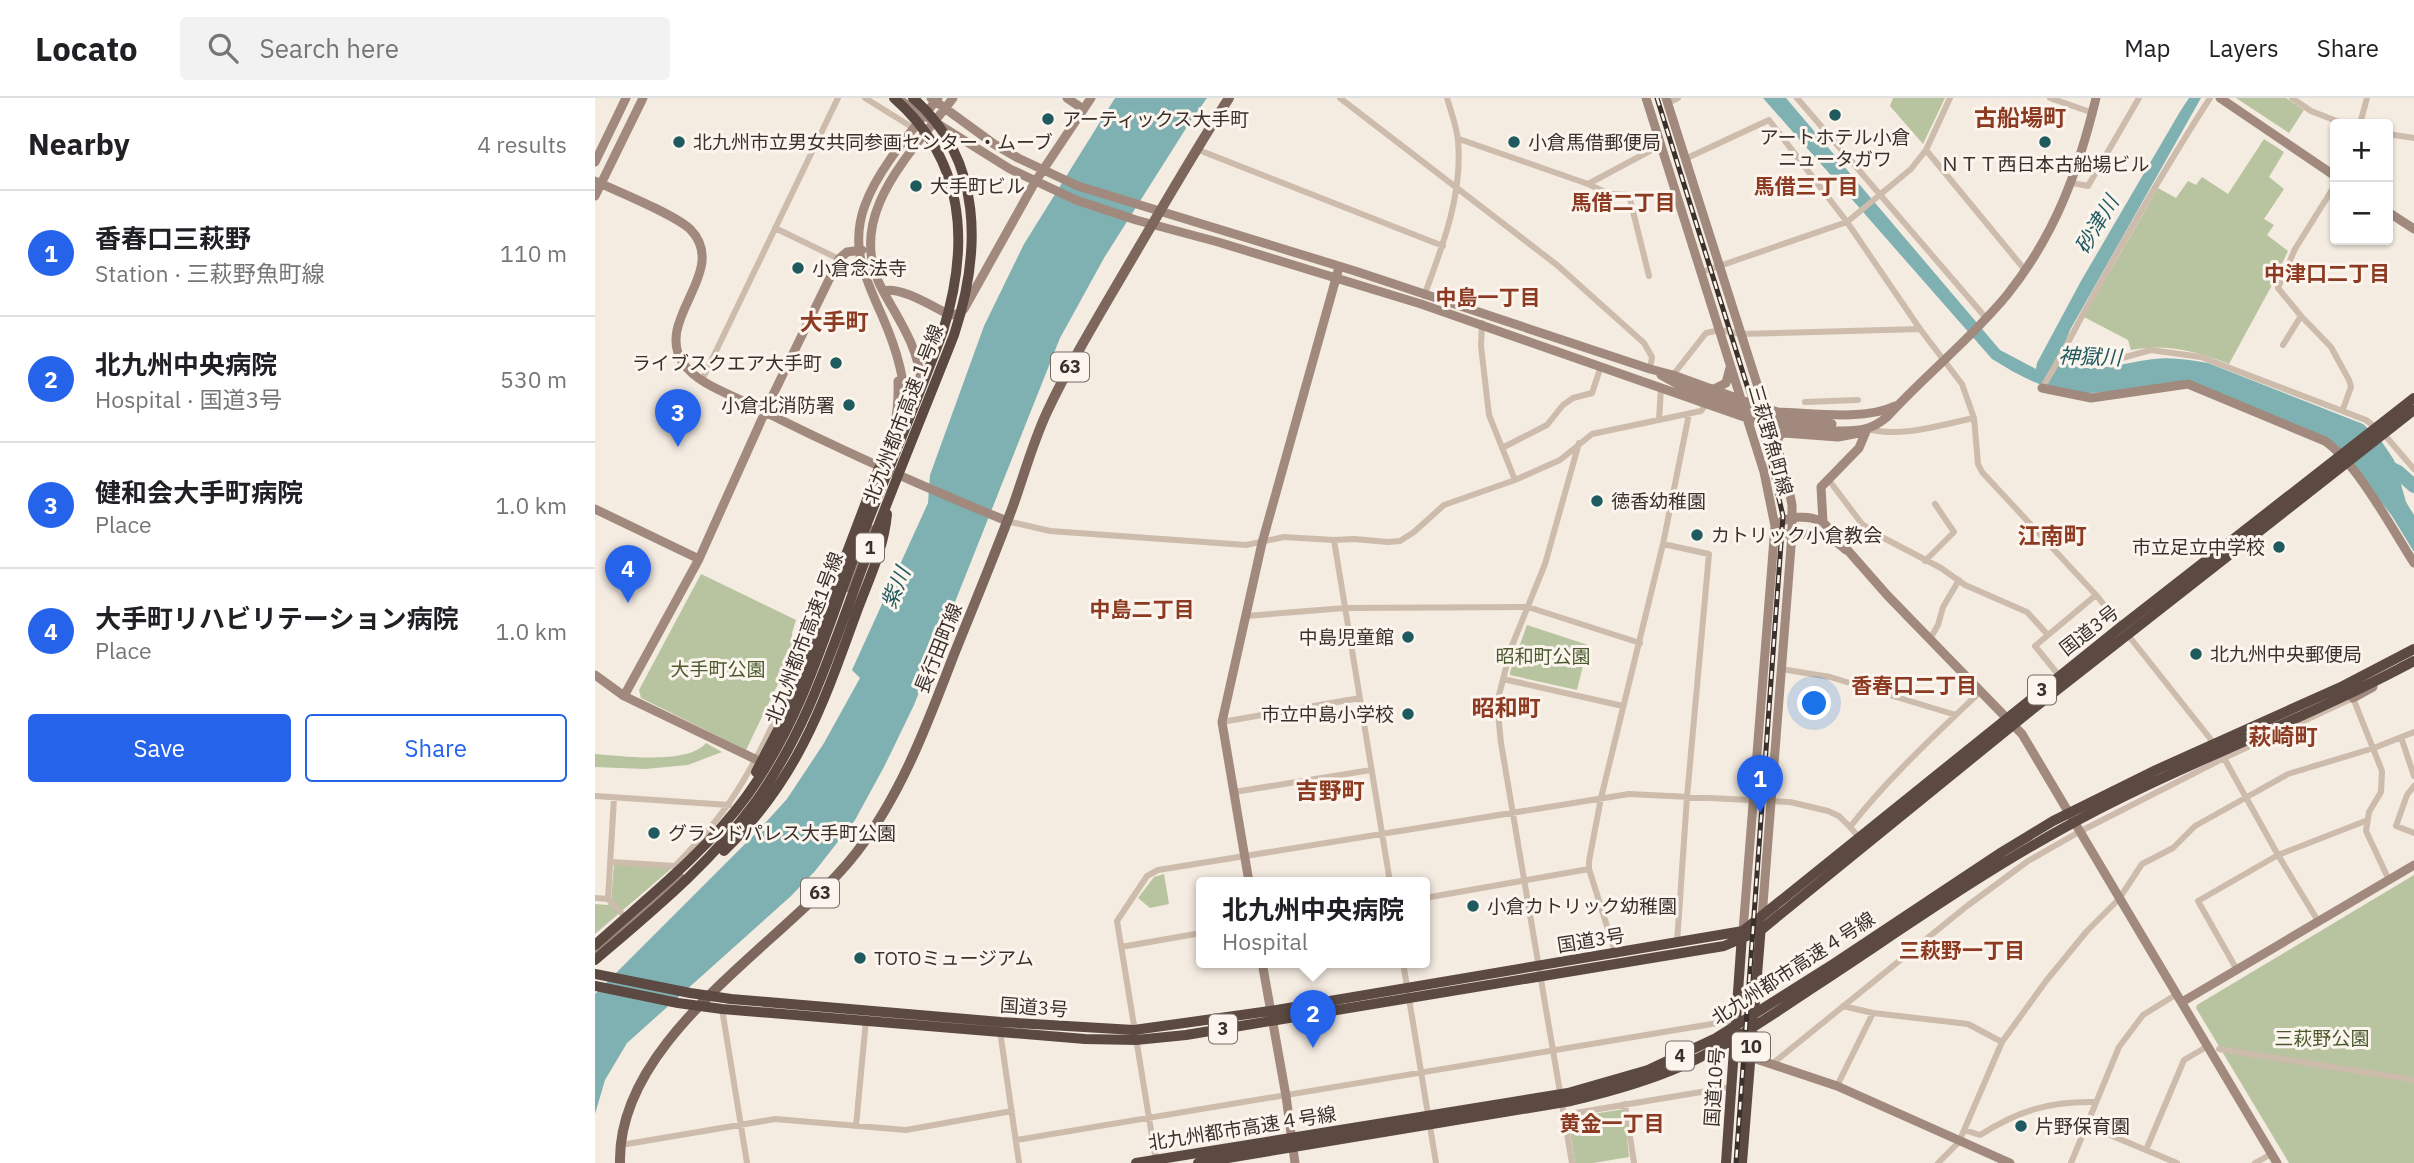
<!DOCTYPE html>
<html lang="en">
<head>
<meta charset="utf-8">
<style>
  body { margin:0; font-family:"IBM Plex Sans","Noto Sans JP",sans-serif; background:#f2f2f2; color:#202124 }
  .controls { position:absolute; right:21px; top:21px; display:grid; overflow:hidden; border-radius:7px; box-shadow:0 2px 5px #0004 }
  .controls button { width:63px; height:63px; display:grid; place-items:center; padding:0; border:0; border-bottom:2px solid #e0e0e0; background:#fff; color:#202124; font:35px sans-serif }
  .you { position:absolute; left:1220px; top:606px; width:24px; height:24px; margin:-18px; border:5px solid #fff; border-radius:50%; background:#1a73e8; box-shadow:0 0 0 10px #1a73e833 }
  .badge { display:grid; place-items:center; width:46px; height:46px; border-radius:50%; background:#2563eb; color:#fff; font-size:23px; font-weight:700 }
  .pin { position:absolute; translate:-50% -58px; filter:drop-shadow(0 2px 4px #0008) }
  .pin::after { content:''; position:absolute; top:37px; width:24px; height:21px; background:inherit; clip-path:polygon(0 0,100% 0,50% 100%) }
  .popup { position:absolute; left:601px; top:779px; width:234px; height:91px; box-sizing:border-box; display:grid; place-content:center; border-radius:7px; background:#fff; filter:drop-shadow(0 2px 5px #0005); font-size:23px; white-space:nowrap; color:#757577 }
  .popup b { font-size:26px; color:#202124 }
  .popup::after { content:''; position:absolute; left:50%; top:100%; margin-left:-14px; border:14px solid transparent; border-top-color:#fff }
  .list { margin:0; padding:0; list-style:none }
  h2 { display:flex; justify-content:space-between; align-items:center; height:91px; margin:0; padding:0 28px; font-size:30px }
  h2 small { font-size:23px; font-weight:400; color:#757577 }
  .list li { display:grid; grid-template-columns:46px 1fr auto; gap:21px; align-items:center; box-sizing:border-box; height:126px; padding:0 28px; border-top:2px solid #e0e0e0 }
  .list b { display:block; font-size:26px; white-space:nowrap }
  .list p { margin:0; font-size:23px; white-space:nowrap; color:#757577 }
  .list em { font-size:23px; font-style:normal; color:#757577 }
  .actions { display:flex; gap:14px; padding:21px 28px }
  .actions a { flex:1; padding:16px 0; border:2px solid #2563eb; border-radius:7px; text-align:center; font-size:24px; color:#2563eb }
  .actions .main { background:#2563eb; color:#fff }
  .icon { flex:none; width:38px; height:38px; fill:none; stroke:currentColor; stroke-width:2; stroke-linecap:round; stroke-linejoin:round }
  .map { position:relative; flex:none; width:1819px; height:1065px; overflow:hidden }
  header { display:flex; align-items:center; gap:42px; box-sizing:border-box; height:98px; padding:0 35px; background:#fff; border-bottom:2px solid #e0e0e0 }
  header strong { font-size:33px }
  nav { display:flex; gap:38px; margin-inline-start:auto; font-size:24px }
  .search { width:490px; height:63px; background:#f2f2f2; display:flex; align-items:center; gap:18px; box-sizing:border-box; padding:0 24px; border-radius:7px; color:#757577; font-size:26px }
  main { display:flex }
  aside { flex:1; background:#fff }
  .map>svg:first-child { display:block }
  .green { fill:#b8c4a0 }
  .water { fill:#7fb0b2 }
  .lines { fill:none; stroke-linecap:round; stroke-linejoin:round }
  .river { stroke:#7fb0b2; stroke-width:14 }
  .street { stroke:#cdbbac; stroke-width:6 }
  .secondary { stroke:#a18a7d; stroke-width:9 }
  .primary { stroke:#7d675c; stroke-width:10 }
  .highway { stroke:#5c4a42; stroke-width:10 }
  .rail-casing { stroke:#3b302b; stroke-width:5 }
  .rail { stroke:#fbf5ee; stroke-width:2.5; stroke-dasharray:8; stroke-linecap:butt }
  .poi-dot { fill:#1f5a5e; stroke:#fbf5ee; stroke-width:2.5 }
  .labels { text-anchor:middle; stroke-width:6; stroke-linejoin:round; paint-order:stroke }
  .shield { fill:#fbf5ee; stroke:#756b66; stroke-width:2 }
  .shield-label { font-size:18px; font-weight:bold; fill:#3b302b }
  .poi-label { font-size:19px; fill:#3b302b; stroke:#fbf5ee; text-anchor:start }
  .street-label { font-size:19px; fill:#3b302b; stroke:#fbf5ee }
  .park-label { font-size:19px; fill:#4a5a2e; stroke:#fbf5ee }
  .neighbourhood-label { font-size:21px; font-weight:bold; fill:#8c3b22; stroke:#fbf5ee }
  .water-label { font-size:21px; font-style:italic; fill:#1f5a5e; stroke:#fbf5ee }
  .quarter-label { font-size:23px; font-weight:bold; fill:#8c3b22; stroke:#fbf5ee }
</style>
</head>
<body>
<header>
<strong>Locato</strong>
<div class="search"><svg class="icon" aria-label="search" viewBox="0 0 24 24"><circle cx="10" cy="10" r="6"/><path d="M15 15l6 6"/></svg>Search here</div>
<nav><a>Map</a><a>Layers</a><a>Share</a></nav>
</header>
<main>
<aside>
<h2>Nearby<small>4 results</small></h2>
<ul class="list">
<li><span class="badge">1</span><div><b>香春口三萩野</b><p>Station · 三萩野魚町線</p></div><em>110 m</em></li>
<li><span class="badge">2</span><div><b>北九州中央病院</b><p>Hospital · 国道3号</p></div><em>530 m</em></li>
<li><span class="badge">3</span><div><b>健和会大手町病院</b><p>Place</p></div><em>1.0 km</em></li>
<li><span class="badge">4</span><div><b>大手町リハビリテーション病院</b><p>Place</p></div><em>1.0 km</em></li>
</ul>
<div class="actions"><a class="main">Save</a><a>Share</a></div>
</aside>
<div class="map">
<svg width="1819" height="1065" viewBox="0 0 1819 1065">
  <rect width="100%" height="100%" fill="#f4ebe1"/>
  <path class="green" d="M1298 0H1350L1328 46 1295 8Z
    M1641 0H1691L1709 12 1694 35Z
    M1669 41 1689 54 1674 79 1689 91 1669 121 1679 127 1672 137 1693 153 1677 187 1634 266C1602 253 1570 245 1536 252L1533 242 1489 219 1563 90 1581 100 1593 83 1601 87 1607 79 1633 96Z
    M106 476 201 522 197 535 198 555 151 652 46 600 44 592Z
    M932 527 993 547 982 592 915 577V574Z
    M111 645 127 654 93 667 50 671 0 669V656C26 658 93 667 111 645Z
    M19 766 77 770 0 836V806L13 807 16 803Z
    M569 776 574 806 555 810 543 800 559 779Z
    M1819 777V1065H1694L1601 910 1602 907Z
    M1029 1011 1034 1059 998 1065H980L973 1020Z"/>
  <path class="water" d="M520 0H612L595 24 509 160 465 240 319 607 290 667 260 722 220 773 196 798 32 945 10 982 0 1016V896L163 733 192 701 229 645 265 580 257 572 333 405 335 377 389 228 429 146Z
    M1168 0H1191L1405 252 1441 271 1442 265 1486 183 1586 12 1594 0H1606L1475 232 1464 261C1490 280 1529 264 1559 261 1577 259 1595 262 1613 265L1768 326 1785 341 1799 362 1811 404 1819 417V454L1797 418 1742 347 1599 285 1586 283C1555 287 1502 299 1472 294 1445 290 1420 275 1397 261Z"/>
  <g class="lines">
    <path class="river" d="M1787 366 1803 374 1819 388"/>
    <path class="street" d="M270 0 320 31
      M745 0 962 167 1049 245 1057 259 1055 271
      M1202 0 1391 220
      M1455 0 1498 15
      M1697 0 1716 13 1749 26
      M1073 5 1083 0
      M1765 26 1772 0
      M1793 36 1819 40
      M864 41 993 86 1066 47
      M601 51 848 148
      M1331 52 1430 172
      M1090 61 1174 22 1252 124 1325 231 1367 286 1379 320 1383 366 1387 374 1502 498 1614 639 1629 660 1683 757 1723 823
      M1477 85 1493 88 1544 0
      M993 86 1014 96 1034 97 1054 178
      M1740 87 1700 151 1683 190 1706 218 1736 249 1754 282 1756 289 1748 311
      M180 130 244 161
      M1107 174 1252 124 1316 71 1331 52 1355 0
      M829 198C847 150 868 96 863 43 862 29 856 14 852 0
      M887 225 886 248 894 317 920 382
      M1688 247 1706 218
      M1468 257 1501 263H1516L1556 252 1606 259 1771 322 1788 335 1819 371
      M1078 277 1111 235 1125 232 1146 236 1325 231
      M107 282 243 0
      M1447 290C1467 258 1483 224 1502 191 1538 126 1575 62 1615 0
      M1210 304 1263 302
      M1064 322 1066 290
      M1272 331C1307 340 1345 327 1379 320
      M907 350 952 327 968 307 978 300 997 295 1006 268
      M1233 381 1267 426 1283 437 1346 470 1370 487 1432 514 1453 537
      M412 423 455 433 651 447 689 439 739 442 759 441 793 444 805 443 819 434 849 407 920 382 965 362 997 336 1106 313 1111 306
      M739 442 795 784
      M1068 446 1114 456 1092 699 1082 845
      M1330 463 1359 434 1340 406
      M651 518 750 510 933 509 1045 545
      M1335 541 1343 527 1348 509 1364 482
      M1186 571 1235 579 1361 617
      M1466 580 1440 548 1501 497
      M908 581 1028 608
      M627 624 765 600
      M1806 639 1819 678
      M1819 688 1812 697 1801 728 1819 735
      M639 694 776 672
      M0 698 134 707
      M1263 738 1255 729C1294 679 1341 636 1386 593
      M16 764 80 768 83 770
      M80 768C99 748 118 728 134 705 161 666 180 622 200 579
      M0 800 13 801 19 700
      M830 800 994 771
      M13 801 31 820
      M526 849 606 835
      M1021 857 994 771V763L1006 700 1068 446 1094 316
      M808 864 841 1065
      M1642 872 1603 803 1683 757 1773 722
      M1248 908 1278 915 1373 926 1407 944
      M127 911 152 1065
      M405 933 424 1065
      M1624 951 1819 982
      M1177 966 1372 808 1433 763 1484 734 1629 660 1758 600 1787 673 1786 694 1774 714 1771 733 1794 782
      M1242 988 1278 915
      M1030 1006 1039 1065
      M968 1017 1136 989
      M1491 1027 1582 1065
      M261 1028 271 922
      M1369 1032 1385 1037C1423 1013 1454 1003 1500 1004
      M421 1042 1141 922
      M26 1047 180 1021 311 1032 417 1013
      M1551 1052 1589 962 1613 948
      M561 1063 522 823 552 778 563 772 1034 696 1195 704 1233 713 1244 718 1255 729
      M977 1065 906 645 902 605 916 550 950 466 984 345
      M1343 1065 1364 1044 1407 944 1451 883 1492 833 1524 801 1547 766 1578 750 1600 728 1693 676 1779 650 1819 634
      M1476 1065 1524 949 1548 917 1582 896
      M1660 1065 1676 1056"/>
    <path class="secondary" d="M336 0 399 46 423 60 483 88 760 173 1055 271 1078 277 1169 310 1183 314C1217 315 1269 323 1300 308
      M472 0 488 11
      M1051 0 1169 374 1180 428 1148 833
      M1071 0 1191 377 1197 407V436L1167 819
      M1625 0 1740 78
      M303 1 415 71 481 102 541 122 623 144 826 206 1152 320C1178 327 1248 338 1273 330 1280 328 1287 323 1292 319 1330 277 1376 241 1412 197 1460 137 1483 74 1501 0
      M0 64 31 0
      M0 83C22 93 79 116 95 131 136 173 58 221 88 265 103 287 138 297 160 309 243 351 326 388 412 423
      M0 98 48 0
      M1793 114 1819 131
      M288 193C306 188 338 209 355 217L362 216 369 211 440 84 496 0
      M1066 277 1084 287 1153 313
      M326 286C324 250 305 224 288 193 247 118 316 56 358 0
      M1447 290 1496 300 1593 286 1730 343C1762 365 1797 431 1819 465
      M1119 291 1131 285 1135 270
      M1150 306C1173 329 1208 321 1237 326
      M310 325C313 290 302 252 288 220 271 181 254 150 270 107 284 69 318 32 343 0
      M1182 347 1184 338 1189 335 1243 339 1264 335
      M284 370C299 339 304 317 303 283
      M0 411 104 461
      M1228 424 1226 389 1264 350 1272 331
      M1251 452C1244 446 1237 439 1227 436 1213 433 1188 443 1180 428 1192 417 1214 417 1228 424L1292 497 1427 636 1682 1065
      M254 490 275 431
      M0 577 29 598 160 661
      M29 598 104 461 174 305 244 161 252 154 267 152
      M1758 600 1778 589
      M654 784 627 624 667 445 743 173
      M0 855 86 780
      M667 864 691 998 700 1065
      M1587 904 1819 767
      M1139 958 1155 959 1242 988 1415 1065"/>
    <path class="primary" d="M25 1065C22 938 191 845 261 755 306 697 332 627 358 559 378 509 399 459 418 408 429 377 438 344 452 314 476 263 506 214 534 166 567 110 599 54 634 0"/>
    <path class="highway" d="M161 674 185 628 194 607 284 370
      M129 753C203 681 228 607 262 513 274 481 289 450 292 416
      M0 847C52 800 109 756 151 699 204 626 228 543 259 459 288 383 320 309 348 233 375 146 371 63 299 0
      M0 862C56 814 115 766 159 706 214 630 238 546 271 460 299 385 330 311 359 237 386 155 389 62 318 0
      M0 876 95 895 136 901 406 924 539 932 675 913 1148 833 1522 532 1819 300
      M0 888 83 905 127 911 490 941 541 942 591 937 1129 848 1166 832 1429 618 1819 312
      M541 1065 973 995 1053 972 1121 940 1240 865 1407 754 1458 723 1561 672 1748 588 1819 551
      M603 1065 976 1003C1014 994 1051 984 1087 968 1134 947 1177 917 1219 889 1300 836 1380 779 1465 732 1579 668 1704 625 1819 563
      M1131 1065 1147 837
      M1147 1065 1166 827"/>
    <g class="rail-casing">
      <path id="rail" d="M1062 0 1174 358 1188 418 1141 1065"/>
    </g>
    <use href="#rail" class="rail"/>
  </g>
  <g class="poi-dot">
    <circle cx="1240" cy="17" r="7"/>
    <circle cx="453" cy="21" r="7"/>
    <circle cx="84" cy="44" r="7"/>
    <circle cx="919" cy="44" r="7"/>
    <circle cx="1450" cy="44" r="7"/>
    <circle cx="321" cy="88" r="7"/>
    <circle cx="203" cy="170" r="7"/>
    <circle cx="241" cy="265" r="7"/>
    <circle cx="254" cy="307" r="7"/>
    <circle cx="1002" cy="403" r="7"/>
    <circle cx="1102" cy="437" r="7"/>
    <circle cx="1684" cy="449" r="7"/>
    <circle cx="813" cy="539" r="7"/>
    <circle cx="1601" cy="556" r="7"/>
    <circle cx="813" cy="616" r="7"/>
    <circle cx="59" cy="735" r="7"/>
    <circle cx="878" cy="808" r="7"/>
    <circle cx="265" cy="860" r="7"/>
    <circle cx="1426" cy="1028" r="7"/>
  </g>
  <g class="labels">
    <g class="shield">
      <rect x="456" y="254.5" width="38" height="29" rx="5"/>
      <rect x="261" y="435.5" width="28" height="29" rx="5"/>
      <rect x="1433" y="577.5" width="28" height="29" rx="5"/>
      <rect x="206" y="780.5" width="38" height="29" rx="5"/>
      <rect x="614" y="916.5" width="28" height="29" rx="5"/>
      <rect x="1137" y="934.5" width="38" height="29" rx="5"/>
      <rect x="1071" y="943.5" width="28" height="29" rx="5"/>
    </g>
    <g class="shield-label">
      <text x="475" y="275">63</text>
      <text x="275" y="456">1</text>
      <text x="1447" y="598">3</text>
      <text x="225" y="801">63</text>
      <text x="628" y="937">3</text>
      <text x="1156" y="955">10</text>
      <text x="1085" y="964">4</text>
    </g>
    <g class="poi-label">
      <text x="467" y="28">アーティックス大手町</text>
      <text x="1240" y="46" text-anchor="middle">アートホテル小倉<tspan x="1240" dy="22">ニュータガワ</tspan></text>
      <text x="98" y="51">北九州市立男女共同参画センター・ムーブ</text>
      <text x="933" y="51">小倉馬借郵便局</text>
      <text x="1450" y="73" text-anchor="middle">ＮＴＴ西日本古船場ビル</text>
      <text x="335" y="95">大手町ビル</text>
      <text x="217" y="177">小倉念法寺</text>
      <text x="227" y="272" text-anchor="end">ライブスクエア大手町</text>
      <text x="240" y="314" text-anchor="end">小倉北消防署</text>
      <text x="1016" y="410">徳香幼稚園</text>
      <text x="1116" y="444">カトリック小倉教会</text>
      <text x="1670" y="456" text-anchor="end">市立足立中学校</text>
      <text x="799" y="546" text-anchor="end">中島児童館</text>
      <text x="1615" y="563">北九州中央郵便局</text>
      <text x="799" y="623" text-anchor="end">市立中島小学校</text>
      <text x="73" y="742">グランドパレス大手町公園</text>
      <text x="892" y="815">小倉カトリック幼稚園</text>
      <text x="279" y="867">TOTOミュージアム</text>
      <text x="1440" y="1035">片野保育園</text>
    </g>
    <g class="street-label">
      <text transform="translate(308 316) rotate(-69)" y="7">北九州都市高速１号線</text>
      <text transform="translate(1176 342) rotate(74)" y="7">三萩野魚町線</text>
      <text transform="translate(1494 532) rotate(-38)" y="7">国道3号</text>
      <text transform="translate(209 540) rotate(-69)" y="7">北九州都市高速1号線</text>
      <text transform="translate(343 550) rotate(-68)" y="7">長行田町線</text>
      <text transform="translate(996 842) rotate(-9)" y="7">国道3号</text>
      <text transform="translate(1198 870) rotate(-33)" y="7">北九州都市高速４号線</text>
      <text transform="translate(439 909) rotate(4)" y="7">国道3号</text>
      <text transform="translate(1119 989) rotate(-86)" y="7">国道10号</text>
      <text transform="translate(647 1030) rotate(-9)" y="7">北九州都市高速４号線</text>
    </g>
    <g class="park-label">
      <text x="948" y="565">昭和町公園</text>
      <text x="123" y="578">大手町公園</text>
      <text x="1727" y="947">三萩野公園</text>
    </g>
    <g class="neighbourhood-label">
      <text x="1211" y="96">馬借三丁目</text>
      <text x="1028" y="112">馬借二丁目</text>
      <text x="1732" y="183">中津口二丁目</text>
      <text x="893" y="207">中島一丁目</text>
      <text x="547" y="519">中島二丁目</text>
      <text x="1319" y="595">香春口二丁目</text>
      <text x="1367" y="860">三萩野一丁目</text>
      <text x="1017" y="1033">黄金一丁目</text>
    </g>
    <g class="water-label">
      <text transform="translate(1502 127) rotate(-59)" y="7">砂津川</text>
      <text transform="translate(1495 259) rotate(2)" y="7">神獄川</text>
      <text transform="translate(301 490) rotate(-68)" y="7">紫川</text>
    </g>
    <g class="quarter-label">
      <text x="1425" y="28">古船場町</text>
      <text x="239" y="232">大手町</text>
      <text x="1457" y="446">江南町</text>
      <text x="911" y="618">昭和町</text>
      <text x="1688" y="647">萩崎町</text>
      <text x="735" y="701">吉野町</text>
    </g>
  </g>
</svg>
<div class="controls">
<button>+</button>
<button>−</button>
</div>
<div class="you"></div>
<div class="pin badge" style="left:1165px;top:715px">1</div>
<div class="pin badge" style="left:718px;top:950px">2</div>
<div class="popup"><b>北九州中央病院</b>Hospital</div>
<div class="pin badge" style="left:83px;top:349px">3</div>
<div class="pin badge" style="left:33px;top:505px">4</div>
</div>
</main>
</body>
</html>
